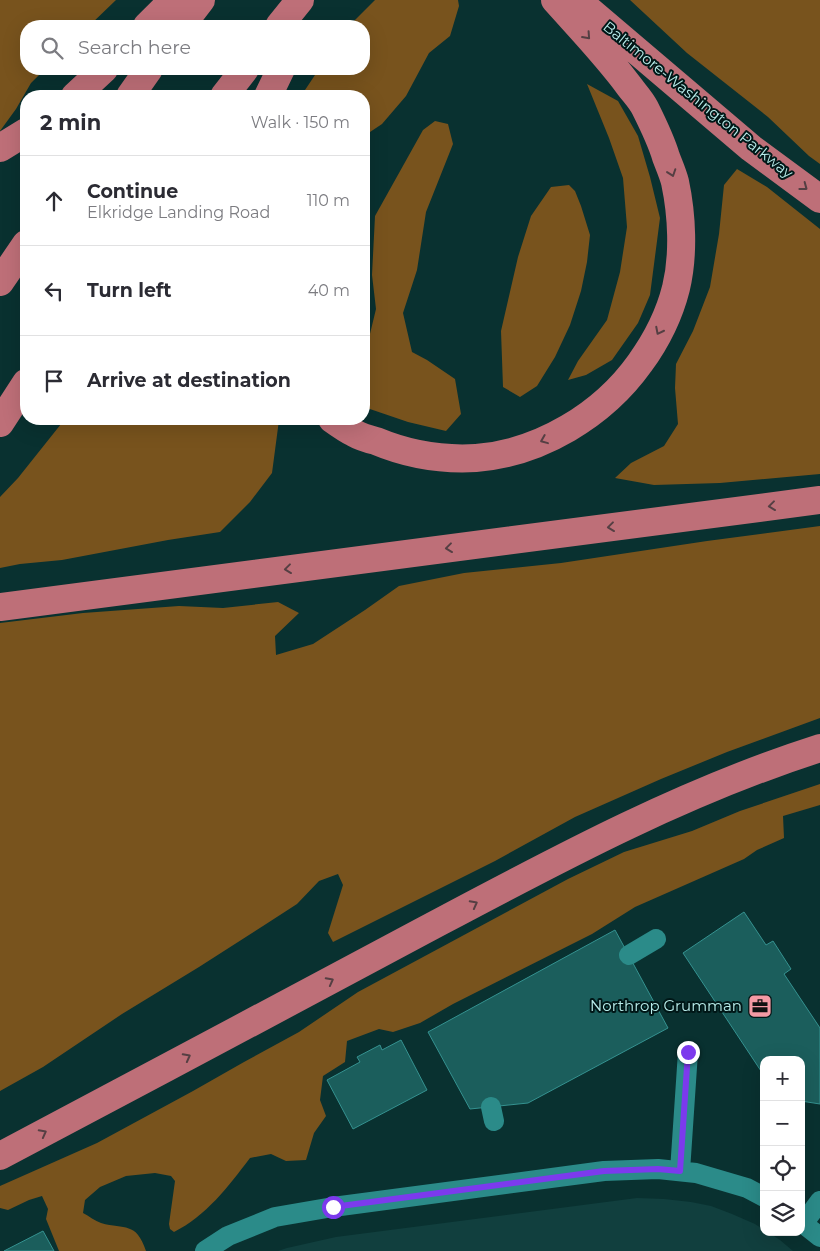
<!DOCTYPE html>
<html lang="en">
<head>
<meta charset="utf-8">
<style>
  body { margin:0; font-family:Montserrat,sans-serif; background:#f2f2f3; color:#2b2b33 }
  .controls { position:absolute; right:15px; bottom:15px; display:grid; overflow:hidden; border-radius:10px; box-shadow:0 5px 20px #0002 }
  .controls button { width:45px; height:45px; display:grid; place-items:center; padding:0; border:0; border-bottom:1px solid #e1e1e2; background:#fff; color:#2b2b33; font:25px sans-serif }
  .stop { position:absolute; width:15px; height:15px; margin:-11px; border:4px solid #7c3aed; border-radius:50%; background:#fff }
  .stop.end { background:#7c3aed; border-color:#fff; box-shadow:0 1px 5px #0008 }
  .list { margin:0; padding:0; list-style:none }
  h2 { display:flex; justify-content:space-between; align-items:center; height:65px; margin:0; padding:0 20px; font-size:21px }
  h2 small { font-size:16px; font-weight:400; color:#7c7c81 }
  .list li { display:grid; grid-template-columns:32px 1fr auto; gap:15px; align-items:center; box-sizing:border-box; height:90px; padding:0 20px; border-top:1px solid #e1e1e2 }
  .list b { display:block; font-size:19px; white-space:nowrap }
  .list p { margin:0; font-size:16px; white-space:nowrap; color:#7c7c81 }
  .list em { font-size:16px; font-style:normal; color:#7c7c81 }
  .icon { flex:none; width:28px; height:28px; fill:none; stroke:currentColor; stroke-width:2; stroke-linecap:round; stroke-linejoin:round }
  .map { position:relative; flex:none; width:820px; height:1251px; overflow:hidden }
  .search { position:absolute; background:#fff; box-shadow:0 5px 20px #0002; left:20px; top:20px; width:350px; height:55px; display:flex; align-items:center; gap:12px; box-sizing:border-box; padding:0 18px; border-radius:20px; color:#7c7c81; font-size:19px }
  .panel { position:absolute; background:#fff; box-shadow:0 5px 20px #0002; left:20px; top:90px; width:350px; height:335px; border-radius:20px }
  .map>svg:first-child { display:block }
  .built { fill:#113f3e }
  .forest { fill:#78531d }
  .building { fill:#1b5e5c; stroke:#359290 }
  .lines { fill:none; stroke-linecap:round; stroke-linejoin:round }
  .minor { stroke:#2b8b89; stroke-width:20 }
  .highway { stroke:#be6f78; stroke-width:28 }
  .oneway { stroke:#553f43 }
  .route { stroke:#7c3aed; stroke-width:6 }
  .labels { text-anchor:middle; stroke-width:4; stroke-linejoin:round; paint-order:stroke }
  .street-label { font-size:15px; fill:#b8edeb; stroke:#001717 }
  .poi-label { font-size:15px; fill:#b8edeb; stroke:#001717; text-anchor:end }
</style>
</head>
<body>
<div class="map">
<svg width="820" height="1251" viewBox="0 0 820 1251">
  <rect width="100%" height="100%" fill="#093130"/>
  <path class="built" d="M637 1198 664 1199 691 1202 711 1206 732 1214 755 1224 764 1230V1232H768L780 1240 793 1251H278L287 1248 336 1237Z"/>
  <path class="forest" d="M0 0H116L89 26H26V69H45L31 83 16 109 0 131Z
    M375 0H458L459 6 450 36 429 53 406 96 382 124 364 136V96H301L319 69H364V26H349Z
    M630 0H820V164L809 156 768 117 687 53Z
    M587 84 618 101 638 136 650 177 660 218 650 295 638 323 612 360 586 375 568 380 578 361 607 320 620 272 627 227 623 178 609 138Z
    M435 121 448 124 453 144 426 212 417 270 403 313 412 352 427 360 455 379 461 414 446 431 408 422 364 407V343L369 338 376 309 372 275 375 216 423 130Z
    M737 169 767 187 820 229V474L720 483 654 485 615 478 631 463 664 446 678 424 675 388 676 364 693 331 710 287 719 234 724 185Z
    M569 185 575 191 581 206 590 235 587 262 581 291 570 325 555 357 537 386 520 397 503 387 501 331 518 257 531 216 551 187Z
    M65 419H279V420L272 473 250 502 220 532 168 540 62 560 20 564 0 568V497L18 478Z
    M820 526V718L727 752 661 779 575 817 495 861 333 942 328 933 343 885 338 874 319 881 297 904 263 926 199 967 122 1014 43 1067 0 1091V623L83 613 179 606 223 608 278 602 299 613 275 636 276 655 313 644 365 610 399 586 464 573 561 563 707 541Z
    M820 784V805L783 816 784 838 757 850 744 859 635 907 592 934 453 1004 420 1023 393 1032 379 1029 347 1041 345 1062 323 1076 320 1100 326 1116 314 1133 306 1160 286 1161 271 1154 250 1158C228 1187 206 1216 174 1232L170 1229 169 1224 175 1181 171 1176 155 1173 126 1176 100 1187 85 1200 83 1213C89 1216 95 1221 101 1223 125 1230 136 1221 146 1251H59L46 1219 48 1209 42 1196 29 1200 8 1210 0 1208V1186L97 1143 193 1091 244 1062 299 1032 358 992 568 879 624 852 692 831 740 811Z"/>
  <path class="building" d="M744 912 766 945 773 941 791 969 784 974 820 1028V1104L801 1101V1060H764V1069L761 1071 683 953Z
    M615 930 668 1028 528 1103 470 1109 428 1032Z
    M401 1040 427 1090 353 1129 327 1080 360 1062 357 1057 380 1045 382 1050Z
    M43 1231 54 1251H4Z"/>
  <g class="lines">
    <path class="minor" d="M629 955 656 939
      M491 1107 494 1121
      M680 1171 688 1052
      M801 1222 820 1237
      M803 1224 820 1201
      M205 1251 228 1236 275 1217 333 1207 604 1171 658 1169 696 1173 747 1188 764 1197"/>
    <path class="highway" d="M577 0 751 148 820 199
      M147 26 173 0
      M181 26 201 0
      M279 26 300 0
      M75 96 104 69
      M130 96 149 69
      M224 96 245 69
      M268 96 281 69
      M0 148 26 132
      M0 282 26 244
      M332 419C339 424 346 429 354 433 361 437 368 439 376 441 407 454 442 460 476 458 540 453 603 415 640 363 656 341 669 316 676 288 684 255 682 215 675 182 673 174 669 165 666 157 661 140 653 124 645 108 641 100 635 94 629 86 607 56 580 28 555 0
      M0 423 26 383
      M0 607 820 500
      M0 1156C140 1082 279 1008 419 933 549 864 679 793 820 748"/>
  </g>
  <defs><path id="oneway-chevron" d="M-2-3.5L2.5 0L-2 3.5" fill="none" stroke-width="1.6" stroke-linecap="round" stroke-linejoin="round" transform="scale(1.25)"/></defs>
  <g class="oneway">
    <use href="#oneway-chevron" transform="translate(587 36) rotate(48)"/>
    <use href="#oneway-chevron" transform="translate(672 173) rotate(71)"/>
    <use href="#oneway-chevron" transform="translate(804 187) rotate(37)"/>
    <use href="#oneway-chevron" transform="translate(659 331) rotate(117)"/>
    <use href="#oneway-chevron" transform="translate(544 440) rotate(158)"/>
    <use href="#oneway-chevron" transform="translate(772 506) rotate(173)"/>
    <use href="#oneway-chevron" transform="translate(611 527) rotate(173)"/>
    <use href="#oneway-chevron" transform="translate(449 548) rotate(173)"/>
    <use href="#oneway-chevron" transform="translate(288 569) rotate(173)"/>
    <use href="#oneway-chevron" transform="translate(474 904) rotate(-28)"/>
    <use href="#oneway-chevron" transform="translate(330 981) rotate(-28)"/>
    <use href="#oneway-chevron" transform="translate(187 1057) rotate(-28)"/>
    <use href="#oneway-chevron" transform="translate(43 1133) rotate(-28)"/>
  </g>
  <g class="lines">
    <path class="route" d="M333 1207 604 1171 658 1169 680 1171 688 1052"/>
  </g>
  <defs>
    <g id="office-square" transform="scale(1.25)"><rect x="-9" y="-9" width="18" height="18" rx="4" fill="#f49aa4" stroke="#001717"/><path d="M-6-3h4V-5.5h4V-3h4V5H-6ZM-1-4.5V-3h2v-1.5ZM-6 0V1H6V0Z" fill="#111"/></g>
  </defs>
  <g fill-rule="evenodd">
    <use href="#office-square" x="760" y="1006"/>
  </g>
  <g class="labels">
    <g class="street-label">
      <text transform="translate(698 100) rotate(39)" y="5">Baltimore-Washington Parkway</text>
    </g>
    <g class="poi-label">
      <text x="742" y="1011">Northrop Grumman</text>
    </g>
  </g>
</svg>
<div class="controls">
<button>+</button>
<button>−</button>
<button><svg class="icon" aria-label="locate" viewBox="0 0 24 24"><circle cx="12" cy="12" r="6"/><path d="M12 2v4M12 18v4M2 12h4M18 12h4"/></svg></button>
<button><svg class="icon" aria-label="layers" viewBox="0 0 24 24"><path d="M12 4l9 5-9 5-9-5zM3 14l9 5 9-5"/></svg></button>
</div>
<div class="stop" style="left:333px;top:1207px"></div>
<div class="stop end" style="left:688px;top:1052px"></div>
<div class="search"><svg class="icon" aria-label="search" viewBox="0 0 24 24"><circle cx="10" cy="10" r="6"/><path d="M15 15l6 6"/></svg>Search here</div>
<section class="panel">
<h2>2 min<small>Walk · 150 m</small></h2>
<ul class="list">
<li><svg class="icon" aria-label="ahead" viewBox="0 0 24 24"><path d="M12 20V5M6 11l6-6 6 6"/></svg><div><b>Continue</b><p>Elkridge Landing Road</p></div><em>110 m</em></li>
<li><svg class="icon" aria-label="left" viewBox="0 0 24 24"><path d="M17 20v-9H6M10 6l-5 5 5 5"/></svg><div><b>Turn left</b></div><em>40 m</em></li>
<li><svg class="icon" aria-label="arrive" viewBox="0 0 24 24"><path d="M6 21V4h12l-3 4 3 4H6"/></svg><div><b>Arrive at destination</b></div></li>
</ul>
</section>
</div>
</body>
</html>
